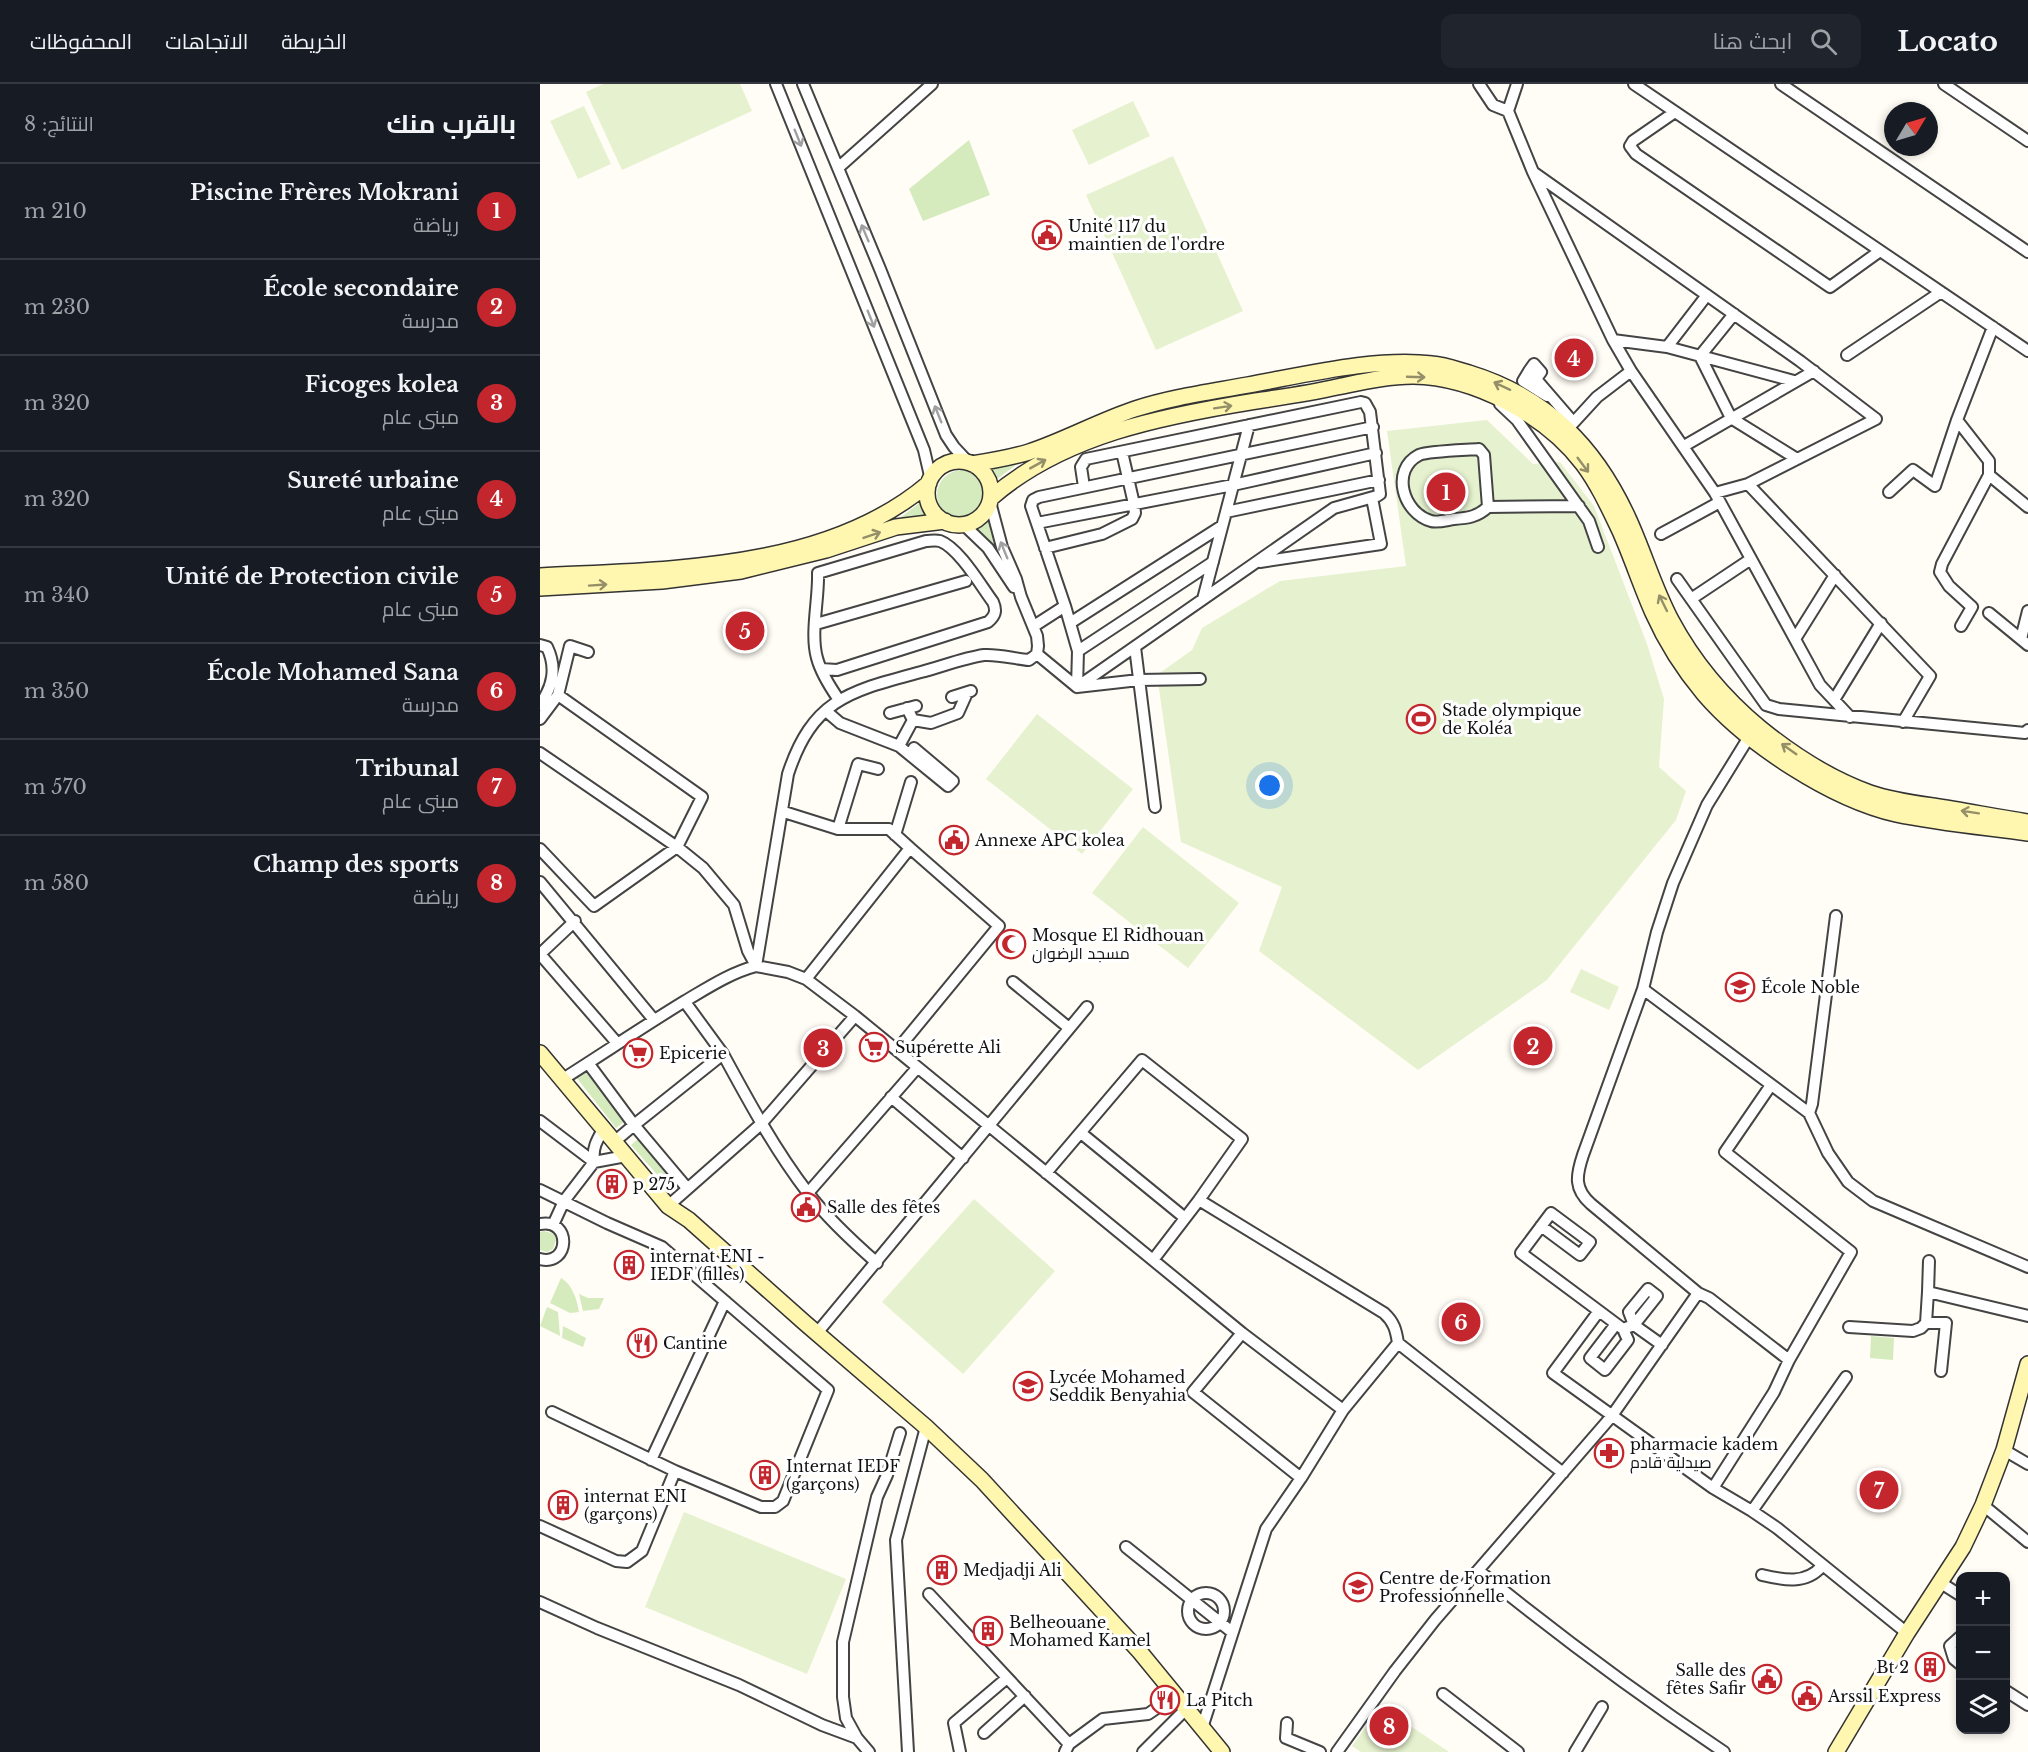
<!DOCTYPE html>
<html lang="ar">
<head>
<meta charset="utf-8">
<style>
  body { margin:0; font-family:"Libre Baskerville",Cairo,serif; background:#20242c; color:#f1f3f6; direction:rtl }
  .controls { position:absolute; right:18px; bottom:18px; display:grid; overflow:hidden; border-radius:12px; box-shadow:0 3px 9px #0003 }
  .controls button { width:54px; height:54px; display:grid; place-items:center; padding:0; border:0; border-bottom:2px solid #363941; background:#171b24; color:#f1f3f6; font:30px sans-serif }
  .compass { position:absolute; left:1344px; top:18px; width:54px; height:54px; border-radius:50%; background:#171b24; box-shadow:0 3px 9px #0003; rotate:52deg }
  .you { position:absolute; left:730px; top:702px; width:21px; height:21px; margin:-15px; border:4px solid #fff; border-radius:50%; background:#1a73e8; box-shadow:0 0 0 9px #1a73e833 }
  .badge { display:grid; place-items:center; width:39px; height:39px; border-radius:50%; background:#c4262e; color:#fff; font-size:20px; font-weight:700 }
  .pin { position:absolute; translate:-50% -50%; border:3px solid #fff; box-shadow:0 2px 6px #0006 }
  .list { margin:0; padding:0; list-style:none }
  h2 { display:flex; justify-content:space-between; align-items:center; height:78px; margin:0; padding:0 24px; font-size:26px }
  h2 small { font-size:20px; font-weight:400; color:#9ea1a6 }
  .list li { display:grid; grid-template-columns:39px 1fr auto; gap:18px; align-items:center; box-sizing:border-box; height:96px; padding:0 24px; border-top:2px solid #363941 }
  .list b { display:block; font-size:22px; white-space:nowrap }
  .list p { margin:0; font-size:20px; white-space:nowrap; color:#9ea1a6 }
  .list em { font-size:20px; font-style:normal; color:#9ea1a6 }
  .icon { flex:none; width:33px; height:33px; fill:none; stroke:currentColor; stroke-width:2; stroke-linecap:round; stroke-linejoin:round }
  .map { position:relative; flex:none; width:1488px; height:1668px; overflow:hidden; direction:ltr }
  header { display:flex; align-items:center; gap:36px; box-sizing:border-box; height:84px; padding:0 30px; background:#171b24; border-bottom:2px solid #363941 }
  header strong { font-size:28px }
  nav { display:flex; gap:33px; margin-inline-start:auto; font-size:21px }
  .search { width:420px; height:54px; background:#20242c; display:flex; align-items:center; gap:15px; box-sizing:border-box; padding:0 21px; border-radius:12px; color:#9ea1a6; font-size:22px }
  main { display:flex }
  aside { flex:1; background:#171b24 }
  .map>svg:first-child { display:block }
  .green { fill:#d5ebbd }
  .pitch { fill:#e6f2cf }
  .lines { fill:none; stroke-linecap:round; stroke-linejoin:round }
  .street-casing { stroke:#444; stroke-width:14 }
  .secondary-casing { stroke:#333; stroke-width:18 }
  .street { stroke:#fff; stroke-width:10 }
  .secondary { stroke:#fff6b0; stroke-width:15 }
  .oneway { stroke:#a0a0a0 }
  .oneway2 { stroke:#948f68 }
  .labels { text-anchor:middle; stroke-width:6; stroke-linejoin:round; paint-order:stroke }
  .poi-label { font-size:16px; fill:#111; stroke:#fff; text-anchor:start }
</style>
</head>
<body>
<header>
<strong>Locato</strong>
<div class="search"><svg class="icon" aria-label="search" viewBox="0 0 24 24"><circle cx="10" cy="10" r="6"/><path d="M15 15l6 6"/></svg>ابحث هنا</div>
<nav><a>الخريطة</a><a>الاتجاهات</a><a>المحفوظات</a></nav>
</header>
<main>
<div class="map">
<svg width="1488" height="1668" viewBox="0 0 1488 1668">
  <rect width="100%" height="100%" fill="#fffdf5"/>
  <path class="green" d="M429 56 450 111 383 137 369 105Z
    M477 380 456 396 451 384Z
    M397 411a25 25 0 1 1 50 0a25 25 0 1 1-50 0Z
    M382 417 388 433 363 436 361 433Z
    M449 436 462 471 435 444Z
    M45 987 85 1037 76 1044 36 993Z
    M98 1055 135 1097 128 1103 91 1061Z
    M4 1147 14 1150 16 1156 13 1165 7 1168 0 1166V1148Z
    M21 1194C32 1200 37 1215 39 1228L30 1229 10 1219Z
    M39 1210 48 1214H64L59 1225 43 1227Z
    M7 1223 18 1228 20 1252 0 1242Z
    M23 1242 46 1254 43 1263 22 1254Z
    M1331 1252 1354 1254 1353 1276 1330 1274Z"/>
  <path class="pitch" d="M63 0H200L212 27 82 86 46 8Z
    M593 17 610 52 549 81 532 46Z
    M44 22 71 80 38 95 10 37Z
    M633 72 703 227 616 266 546 111Z
    M947 336 993 380 1020 378 1054 422 1107 560 1124 615 1119 683 1146 707 1136 736 1007 896 878 986 719 867 742 803 641 758 617 591 652 566 662 544 740 497 866 482 847 347Z
    M497 630 593 705 542 770 446 695Z
    M603 743 699 819 648 884 552 809Z
    M1041 885 1079 903 1069 926 1030 908Z
    M434 1115 515 1187 423 1290 342 1218Z
    M144 1428 306 1495 267 1590 105 1523Z
    M841 1622 909 1668H821L812 1662Z"/>
  <g class="lines">
    <g class="street-casing">
      <path id="street" d="M236 0 384 366 391 396
        M263 0 340 185 406 351 414 363 429 379
        M939 0 953 21 968 27
        M977 0 968 27 993 88 1260 277 1336 335 1208 400 1175 409
        M1094 0 1488 267
        M1241 0 1488 168
        M1404 0 1488 57
        M1135 28 1093 57 1090 62 1096 70 1290 203 1340 167
        M298 84 392 0
        M993 88 1073 256 1091 287 1175 409 1280 601 1310 633
        M1194 230 1160 272 1191 334 1257 375
        M1073 256 1127 263 1254 297
        M1127 263 1167 211
        M1307 271 1401 208
        M989 287 983 297 1007 312
        M996 295 1001 288 994 280 989 287 1033 338
        M960 320 977 336 1049 437 1058 463
        M1417 336 1449 377V391L1488 423
        M1023 350 1057 313 1091 287
        M1144 362 1274 287
        M1208 400 1390 592 1363 638
        M1349 408 1373 386 1395 402 1417 336 1453 243
        M450 418 462 463 476 495 481 513 497 552 498 562 497 570 489 576C475 575 459 570 444 571 423 574 401 583 381 588 311 607 273 614 248 690L216 882 248 888 266 895 315 932 702 1249 803 1326
        M948 423C937 433 928 434 914 435 907 436 897 439 891 437 863 429 850 386 879 371 888 367 928 366 939 365L944 371 948 423 1039 422
        M686 428 839 396
        M497 439 693 401 836 369
        M424 441 448 464 474 503
        M1121 450 1180 418
        M505 464 562 450 592 435 595 429 594 420 582 368
        M720 478 841 460 832 414
        M1137 495 1226 621 1239 625 1485 649 1488 646
        M663 515 709 341
        M1151 515 1211 475
        M1449 529 1488 561
        M530 539 682 442
        M276 540 426 497
        M494 542 525 522
        M1421 542 1432 523 1409 502 1400 488 1402 480 1449 391
        M1255 555 1295 491
        M1481 555 1488 527
        M0 561 7 563C17 584 13 602 0 621
        M595 563 615 723
        M538 567 673 478
        M497 570 537 603 794 424 837 412 840 410 830 328 825 319 821 318 546 375 541 383 544 403
        M281 585 297 586 448 538C455 532 457 527 453 518 441 502 419 464 400 457 395 456 390 457 386 457L278 489C279 515 270 549 277 574 281 589 290 603 299 616
        M660 595 599 596 537 603 538 567 525 522 491 422 493 416 499 413 833 343
        M18 611 30 562 48 568
        M412 613 431 607
        M1294 616 1341 539
        M367 624 373 636 391 639 418 629 427 609
        M286 627 300 639 359 662 373 636
        M350 629 376 622
        M0 635 18 611 162 713 137 763 54 822 0 765
        M359 662 408 702 413 697 374 664 370 671
        M0 669 137 763 163 784 194 821 208 867 216 882C190 889 169 903 145 917 104 942 64 969 23 995
        M244 728 298 745H349L370 764
        M298 745 318 680 338 685
        M355 751 371 698
        M0 798 114 936
        M1296 832 1272 1020 1269 1029 1288 1069 1308 1098 1333 1117 1488 1183
        M0 870 77 959
        M0 870 35 837
        M266 895 370 764 459 842 357 966
        M473 898 529 944
        M1103 905 1269 1029
        M183 970C209 1018 235 1066 268 1109 288 1135 312 1157 337 1179
        M48 979 94 1041 183 970 145 918
        M1231 1001 1185 1068 1311 1168 1249 1276
        M351 1013 423 1074
        M0 1037 54 1078 86 1072
        M541 1049 645 1134
        M74 1058 94 1041 147 1104
        M506 1089 602 976 702 1055 659 1116
        M0 1106 67 1139 122 1163 288 1306 243 1417 235 1423H221L135 1387 102 1467 87 1478 76 1477 0 1442
        M268 1109 377 984
        M128 1122 221 1040 315 932
        M0 1140C32 1134 30 1183 0 1175
        M13 1141 24 1117 54 1078C52 1064 57 1056 64 1044
        M1001 1142 1040 1171 1050 1158 1011 1129 981 1169 1059 1227 1013 1289 1173 1404 1212 1427 1237 1444 1367 1549
        M613 1176 659 1116 844 1229C854 1238 856 1246 858 1259L1023 1389
        M1108 1205 1117 1212 1094 1241 1089 1228Z
        M1388 1208 1389 1177
        M1059 1227 1083 1245 1094 1241 1122 1261
        M1076 1240 1050 1274 1065 1286 1088 1256 1083 1245
        M1309 1243 1373 1247 1381 1244 1386 1239
        M277 1249 547 923
        M702 1249 653 1308 761 1394
        M1401 1287 1406 1239H1386L1388 1208 1488 1232
        M12 1328 135 1387
        M1464 1366 1488 1380
        M111 1376 185 1217
        M1173 1404 1234 1308 1249 1276 1169 1214 1158 1209 1051 1120C1034 1105 1036 1092 1043 1071L1103 905 1117 848 1133 799 1167 721 1209 653
        M1443 1421 1488 1458
        M1212 1427 1306 1293
        M586 1463 692 1548
        M939 1487C1018 1551 1100 1612 1184 1668
        M1222 1491C1243 1496 1266 1501 1282 1482
        M1401 1499 1420 1511
        M648 1527a18 18 0 1 1 36 0a18 18 0 1 1-36 0Z
        M389 1510 529 1660
        M0 1518 57 1544 199 1601 282 1641 317 1654 329 1668
        M1420 1553 1410 1562 1414 1575 1420 1580
        M1466 1607 1488 1621
        M903 1610 978 1668
        M747 1639 746 1654 780 1668
        M662 1644 726 1445 761 1394 803 1326 858 1259
        M444 1649 485 1612
        M317 1654 306 1634 303 1613V1558L337 1413 347 1391 360 1349
        M368 1668 356 1456 386 1343
        M420 1668 414 1639 467 1594
        M525 1668 529 1660 563 1635 608 1630 636 1611
        M603 1668 647 1624
        M797 1668 855 1587 895 1536 1071 1333 1158 1209
        M1035 1668 1062 1623"/>
    </g>
    <g class="secondary-casing">
      <path id="secondary" d="M387 409a32 32 0 1 1 64 0a32 32 0 1 1-64 0Z
        M432 380C451 377 470 374 489 368 525 356 559 337 595 325 632 313 670 308 708 301 764 291 836 273 892 280 905 281 918 286 929 289 1007 313 1056 363 1089 436 1104 469 1114 504 1131 536 1153 577 1185 615 1220 644 1252 670 1291 695 1330 709 1350 716 1372 719 1393 722 1425 727 1456 733 1488 738
        M451 414C523 351 623 332 716 317 743 313 771 309 797 303 822 298 847 292 873 292 934 293 1006 331 1043 380 1058 400 1069 424 1080 447 1092 474 1101 502 1113 529 1126 558 1144 586 1164 610 1207 660 1291 715 1356 730 1399 739 1444 743 1488 749
        M0 492C129 485 286 487 389 399
        M0 504 122 497 201 487 286 466 356 443 405 437
        M0 969 128 1122 149 1136 265 1239 386 1343 442 1396 600 1568 682 1668
        M1296 1668 1367 1549 1423 1463 1443 1421 1464 1366 1488 1280"/>
    </g>
    <use href="#street" class="street"/>
    <use href="#secondary" class="secondary"/>
  </g>
  <defs><path id="oneway-shaft" d="M-6 0H5M1.5-3L5.5 0L1.5 3" fill="none" stroke-width="1.6" stroke-linecap="round" stroke-linejoin="round" transform="scale(1.5)"/></defs>
  <g class="oneway">
    <use href="#oneway-shaft" transform="translate(258 54) rotate(68)"/>
    <use href="#oneway-shaft" transform="translate(325 149) rotate(-113)"/>
    <use href="#oneway-shaft" transform="translate(331 235) rotate(68)"/>
    <use href="#oneway-shaft" transform="translate(398 330) rotate(-112)"/>
    <use href="#oneway-shaft" transform="translate(464 466) rotate(-112)"/>
  </g>
  <g class="oneway2">
    <use href="#oneway-shaft" transform="translate(876 293) rotate(2)"/>
    <use href="#oneway-shaft" transform="translate(962 302) rotate(-155)"/>
    <use href="#oneway-shaft" transform="translate(683 323) rotate(-9)"/>
    <use href="#oneway-shaft" transform="translate(498 380) rotate(-29)"/>
    <use href="#oneway-shaft" transform="translate(1043 381) rotate(53)"/>
    <use href="#oneway-shaft" transform="translate(332 451) rotate(-19)"/>
    <use href="#oneway-shaft" transform="translate(58 501) rotate(-4)"/>
    <use href="#oneway-shaft" transform="translate(1123 519) rotate(-116)"/>
    <use href="#oneway-shaft" transform="translate(1249 665) rotate(-145)"/>
    <use href="#oneway-shaft" transform="translate(1430 728) rotate(-171)"/>
  </g>
  <defs>
    <g id="civic-ring" transform="scale(1.5)"><circle r="9.5" fill="#fff" stroke="#c4262e" stroke-width="1.5"/><path d="M-.6-6.5H3V-4.5H.6V-3L4-1V1h2V6H-6V1h2V-1L-.6-3ZM-1.2 2.5V6h2.4V2.5Z" fill="#c4262e"/></g>
    <g id="stadium-ring" transform="scale(1.5)"><circle r="9.5" fill="#fff" stroke="#c4262e" stroke-width="1.5"/><path d="M0-5a6.5 5 0 1 0 0 10a6.5 5 0 1 0 0-10ZM-3.5-1.8h7v3.6h-7Z" fill="#c4262e"/></g>
    <g id="mosque-ring" transform="scale(1.5)"><circle r="9.5" fill="#fff" stroke="#c4262e" stroke-width="1.5"/><path d="M3.5-4.9A6 6 0 1 0 3.5 4.9A5 5 0 1 1 3.5-4.9Z" fill="#c4262e"/></g>
    <g id="school-ring" transform="scale(1.5)"><circle r="9.5" fill="#fff" stroke="#c4262e" stroke-width="1.5"/><path d="M0-5L7-2L0 1L-7-2ZM-4 1L0 2.5L4 1V4Q0 6-4 4Z" fill="#c4262e"/></g>
    <g id="supermarket-ring" transform="scale(1.5)"><circle r="9.5" fill="#fff" stroke="#c4262e" stroke-width="1.5"/><path d="M-6-5.5h2.5l.6 2H6L4.5 2H-2.5L-4.4-4H-6ZM-1.5 3.2a1.3 1.3 0 1 0 .1 0ZM3 3.2a1.3 1.3 0 1 0 .1 0Z" fill="#c4262e"/></g>
    <g id="building-ring" transform="scale(1.5)"><circle r="9.5" fill="#fff" stroke="#c4262e" stroke-width="1.5"/><path d="M-4-6H4V6H1V3H-1V6H-4ZM-2.5-4.3h1.7v1.8h-1.7ZM.8-4.3h1.7v1.8H.8ZM-2.5-1h1.7V.8h-1.7ZM.8-1h1.7V.8H.8Z" fill="#c4262e"/></g>
    <g id="restaurant-ring" transform="scale(1.5)"><circle r="9.5" fill="#fff" stroke="#c4262e" stroke-width="1.5"/><path d="M-5-6h1v4h1v-4h1v4h1v-4h1v5L-1.5 .5V6h-2V.5L-5-1ZM5-6V6H3V1.5H1.5Q1.5-4 5-6Z" fill="#c4262e"/></g>
    <g id="pharmacy-ring" transform="scale(1.5)"><circle r="9.5" fill="#fff" stroke="#c4262e" stroke-width="1.5"/><path d="M-2-6h4v4h4v4h-4v4h-4v-4h-4v-4h4Z" fill="#c4262e"/></g>
    <g id="university-ring" transform="scale(1.5)"><circle r="9.5" fill="#fff" stroke="#c4262e" stroke-width="1.5"/><path d="M0-5L7-2L0 1L-7-2ZM-4 1L0 2.5L4 1V4Q0 6-4 4Z" fill="#c4262e"/></g>
  </defs>
  <g fill-rule="evenodd">
    <use href="#civic-ring" x="507" y="151"/>
    <use href="#stadium-ring" x="881" y="635"/>
    <use href="#civic-ring" x="414" y="756"/>
    <use href="#mosque-ring" x="471" y="860"/>
    <use href="#school-ring" x="1200" y="903"/>
    <use href="#supermarket-ring" x="334" y="963"/>
    <use href="#supermarket-ring" x="98" y="969"/>
    <use href="#building-ring" x="72" y="1100"/>
    <use href="#civic-ring" x="266" y="1123"/>
    <use href="#building-ring" x="89" y="1181"/>
    <use href="#restaurant-ring" x="102" y="1259"/>
    <use href="#school-ring" x="488" y="1302"/>
    <use href="#pharmacy-ring" x="1069" y="1369"/>
    <use href="#building-ring" x="225" y="1391"/>
    <use href="#building-ring" x="23" y="1421"/>
    <use href="#building-ring" x="402" y="1486"/>
    <use href="#university-ring" x="818" y="1503"/>
    <use href="#building-ring" x="448" y="1547"/>
    <use href="#building-ring" x="1390" y="1583"/>
    <use href="#civic-ring" x="1227" y="1595"/>
    <use href="#civic-ring" x="1267" y="1612"/>
    <use href="#restaurant-ring" x="625" y="1616"/>
  </g>
  <g class="labels">
    <g class="poi-label">
      <text x="528" y="148">Unité 117 du<tspan x="528" dy="18">maintien de l'ordre</tspan></text>
      <text x="902" y="632">Stade olympique<tspan x="902" dy="18">de Koléa</tspan></text>
      <text x="435" y="762">Annexe APC kolea</text>
      <text x="492" y="857">Mosque El Ridhouan<tspan x="492" dy="18">مسجد الرضوان</tspan></text>
      <text x="1221" y="909">École Noble</text>
      <text x="355" y="969">Supérette Ali</text>
      <text x="119" y="975">Epicerie</text>
      <text x="93" y="1106">p 275</text>
      <text x="287" y="1129">Salle des fêtes</text>
      <text x="110" y="1178">internat ENI -<tspan x="110" dy="18">IEDF (filles)</tspan></text>
      <text x="123" y="1265">Cantine</text>
      <text x="509" y="1299">Lycée Mohamed<tspan x="509" dy="18">Seddik Benyahia</tspan></text>
      <text x="1090" y="1366">pharmacie kadem<tspan x="1090" dy="18">صيدلية قادم</tspan></text>
      <text x="246" y="1388">Internat IEDF<tspan x="246" dy="18">(garçons)</tspan></text>
      <text x="44" y="1418">internat ENI<tspan x="44" dy="18">(garçons)</tspan></text>
      <text x="423" y="1492">Medjadji Ali</text>
      <text x="839" y="1500">Centre de Formation<tspan x="839" dy="18">Professionnelle</tspan></text>
      <text x="469" y="1544">Belheouane<tspan x="469" dy="18">Mohamed Kamel</tspan></text>
      <text x="1369" y="1589" text-anchor="end">Bt 2</text>
      <text x="1206" y="1592" text-anchor="end">Salle des<tspan x="1206" dy="18">fêtes Safir</tspan></text>
      <text x="1288" y="1618">Arssil Express</text>
      <text x="646" y="1622">La Pitch</text>
    </g>
  </g>
</svg>
<div class="controls">
<button>+</button>
<button>−</button>
<button><svg class="icon" aria-label="layers" viewBox="0 0 24 24"><path d="M12 4l9 5-9 5-9-5zM3 14l9 5 9-5"/></svg></button>
</div>
<svg class="compass" viewBox="-18 -18 36 36"><path d="M0-13l5 13h-10z" fill="#e53935"/><path d="M0 13l5-13h-10z" fill="#9ea1a6"/></svg>
<div class="you"></div>
<div class="pin badge" style="left:906px;top:408px">1</div>
<div class="pin badge" style="left:993px;top:962px">2</div>
<div class="pin badge" style="left:283px;top:964px">3</div>
<div class="pin badge" style="left:1034px;top:274px">4</div>
<div class="pin badge" style="left:205px;top:547px">5</div>
<div class="pin badge" style="left:921px;top:1238px">6</div>
<div class="pin badge" style="left:1339px;top:1406px">7</div>
<div class="pin badge" style="left:849px;top:1642px">8</div>
</div>
<aside>
<h2>بالقرب منك<small>النتائج: 8</small></h2>
<ul class="list">
<li><span class="badge">1</span><div><b>Piscine Frères Mokrani</b><p>رياضة</p></div><em>210 m</em></li>
<li><span class="badge">2</span><div><b>École secondaire</b><p>مدرسة</p></div><em>230 m</em></li>
<li><span class="badge">3</span><div><b>Ficoges kolea</b><p>مبنى عام</p></div><em>320 m</em></li>
<li><span class="badge">4</span><div><b>Sureté urbaine</b><p>مبنى عام</p></div><em>320 m</em></li>
<li><span class="badge">5</span><div><b>Unité de Protection civile</b><p>مبنى عام</p></div><em>340 m</em></li>
<li><span class="badge">6</span><div><b>École Mohamed Sana</b><p>مدرسة</p></div><em>350 m</em></li>
<li><span class="badge">7</span><div><b>Tribunal</b><p>مبنى عام</p></div><em>570 m</em></li>
<li><span class="badge">8</span><div><b>Champ des sports</b><p>رياضة</p></div><em>580 m</em></li>
</ul>
</aside>
</main>
</body>
</html>
